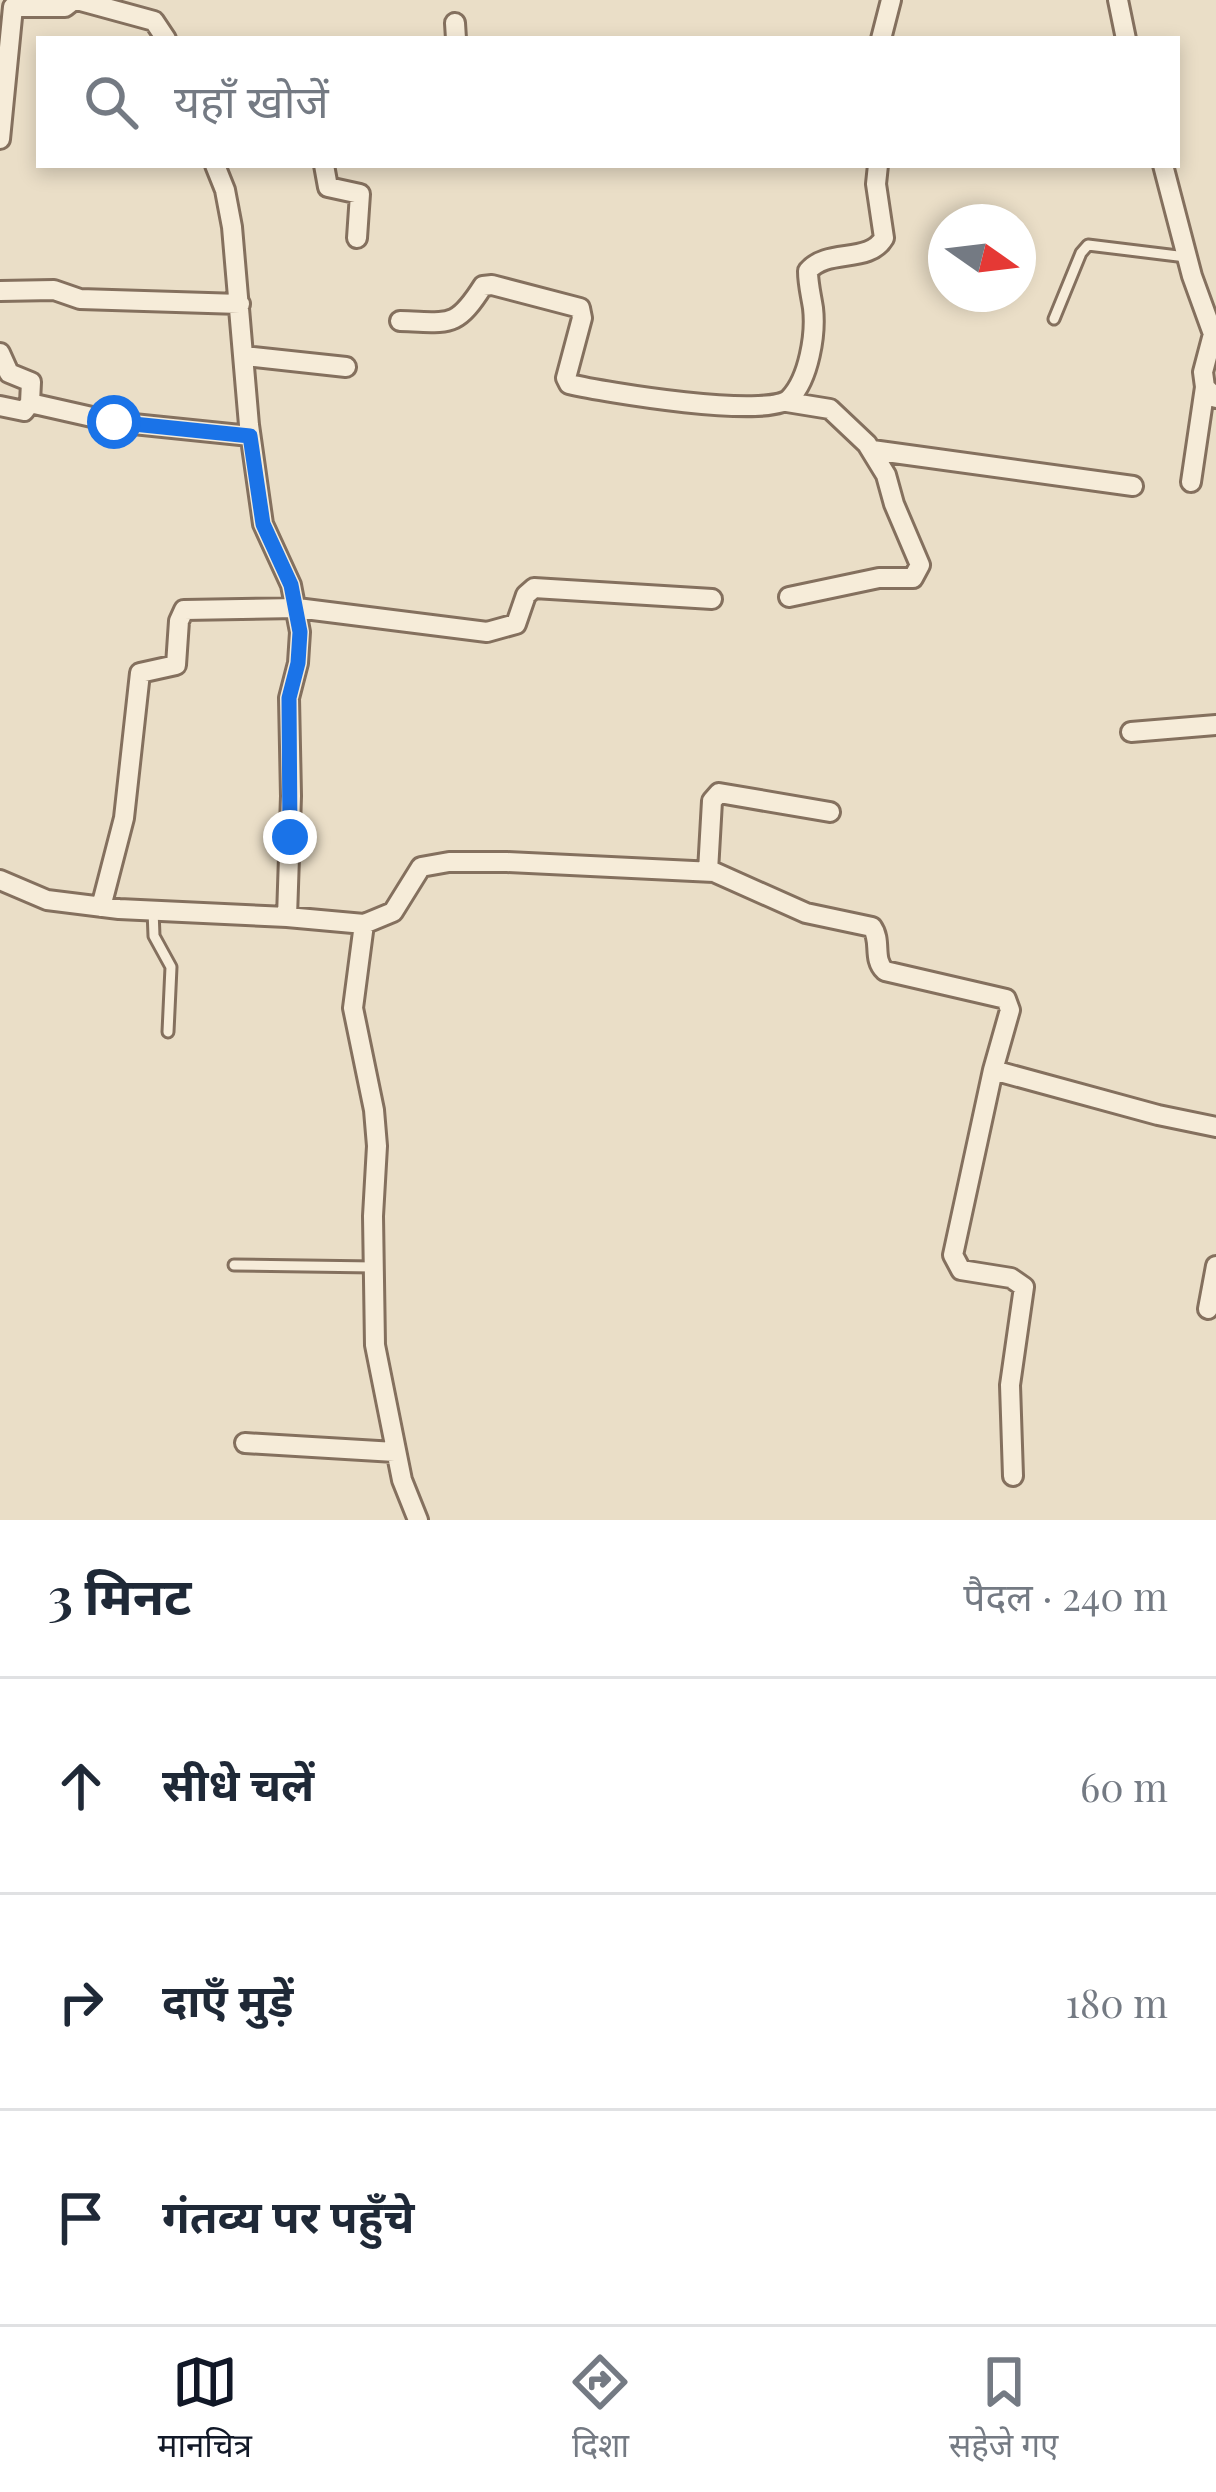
<!DOCTYPE html>
<html lang="hi">
<head>
<meta charset="utf-8">
<style>
  body { margin:0; font-family:"Playfair Display","Noto Sans Devanagari",serif; background:#f2f2f3; color:#1f2937 }
  .compass { position:absolute; left:928px; top:204px; width:108px; height:108px; border-radius:50%; background:#fff; box-shadow:0 6px 18px #0003; rotate:104deg }
  .stop { position:absolute; width:36px; height:36px; margin:-27px; border:9px solid #1a73e8; border-radius:50%; background:#fff }
  .stop.end { background:#1a73e8; border-color:#fff; box-shadow:0 3px 12px #0008 }
  .list { margin:0; padding:0; list-style:none }
  h2 { display:flex; justify-content:space-between; align-items:center; height:156px; margin:0; padding:0 48px; font-size:51px }
  h2 small { font-size:39px; font-weight:400; color:#747a83 }
  .list li { display:grid; grid-template-columns:78px 1fr auto; gap:36px; align-items:center; box-sizing:border-box; height:216px; padding:0 48px; border-top:3px solid #e0e1e3 }
  .list b { display:block; font-size:45px; white-space:nowrap }
  .list em { font-size:39px; font-style:normal; color:#747a83 }
  .icon { flex:none; width:66px; height:66px; fill:none; stroke:currentColor; stroke-width:2; stroke-linecap:round; stroke-linejoin:round }
  .map { position:relative; flex:none; width:1216px; height:1520px; overflow:hidden }
  .search { position:absolute; background:#fff; box-shadow:0 6px 18px #0003; left:36px; right:36px; top:36px; height:132px; display:flex; align-items:center; gap:30px; box-sizing:border-box; padding:0 42px; border-radius:0px; color:#747a83; font-size:45px }
  .sheet { height:804px; background:#fff }
  nav { display:flex; justify-content:space-around; align-items:center; box-sizing:border-box; height:168px; border-top:3px solid #e0e1e3; background:#fff; font-size:33px; color:#747a83 }
  nav a { display:grid; justify-items:center; gap:6px }
  nav .on { color:#111827 }
  .map>svg:first-child { display:block }
  .lines { fill:none; stroke-linecap:round; stroke-linejoin:round }
  .lane-casing { stroke:#84705e; stroke-width:15 }
  .street-casing { stroke:#84705e; stroke-width:24 }
  .lane { stroke:#f6ecd9; stroke-width:9 }
  .street { stroke:#f6ecd9; stroke-width:18 }
  .route { stroke:#1a73e8; stroke-width:15 }
</style>
</head>
<body>
<div class="map">
<svg width="1216" height="1520" viewBox="0 0 1216 1520">
  <rect width="100%" height="100%" fill="#eadec7"/>
  <g class="lines">
    <g class="lane-casing">
      <path id="lane" d="M1054 319 1081 253 1088 245 1186 257
        M153 910 154 936 171 967 168 1032
        M234 1265 374 1267"/>
    </g>
    <g class="street-casing">
      <path id="street" d="M77 0 154 21 166 39
        M1118 0 1126 39
        M455 23 456 39
        M881 39 891 0
        M0 139 13 7H65L74 0
        M215 165 225 190 232 227 249 425 263 524 291 585 300 632 298 663 289 698 291 796 287 917 364 924 353 1008 374 1110 377 1146 373 1216 375 1345 402 1480 418 1520
        M324 165 328 187 360 194 357 238
        M1163 165 1192 276 1213 334 1203 372 1205 387 1216 398
        M0 291 54 290 80 299 240 304
        M400 321C449 322 455 330 483 286L492 285 580 308 582 318 566 378 569 384C603 392 770 420 790 398 809 378 816 334 813 308 811 295 808 284 808 271 827 248 869 264 884 238L876 184 878 165
        M0 353 9 373 31 382 30 403 114 422 250 436
        M245 356 346 367
        M787 402 830 409 867 444 886 475 894 504 920 565 913 578H879L789 597
        M0 406 24 411 30 403
        M872 450 1133 486
        M1191 482 1205 387
        M1131 732 1216 725
        M708 871 712 801 719 793 830 812
        M0 880 47 900 119 909 287 917
        M101 907 124 818 140 673 176 665 179 621 184 610 297 608 487 632 516 624 526 595 534 588 712 599
        M364 924 393 912 421 867 449 862H507L714 872 806 913 872 927C882 941 872 959 885 971L1006 999 1010 1010 993 1070 1158 1115 1216 1127
        M993 1070 953 1255 961 1270 1011 1278 1024 1287 1010 1385 1013 1476
        M1208 1309 1216 1266
        M245 1443 395 1452"/>
    </g>
    <use href="#lane" class="lane"/>
    <use href="#street" class="street"/>
  </g>
  <g class="lines">
    <path class="route" d="M114 422 250 436 263 524 291 585 300 632 298 663 289 698 290 837"/>
  </g>
</svg>
<svg class="compass" viewBox="-18 -18 36 36"><path d="M0-13l5 13h-10z" fill="#e53935"/><path d="M0 13l5-13h-10z" fill="#747a83"/></svg>
<div class="stop" style="left:114px;top:422px"></div>
<div class="stop end" style="left:290px;top:837px"></div>
<div class="search"><svg class="icon" aria-label="search" viewBox="0 0 24 24"><circle cx="10" cy="10" r="6"/><path d="M15 15l6 6"/></svg>यहाँ खोजें</div>
</div>
<section class="sheet">
<h2>3 मिनट<small>पैदल · 240 m</small></h2>
<ul class="list">
<li><svg class="icon" aria-label="ahead" viewBox="0 0 24 24"><path d="M12 20V5M6 11l6-6 6 6"/></svg><div><b>सीधे चलें</b></div><em>60 m</em></li>
<li><svg class="icon" aria-label="right" viewBox="0 0 24 24"><path d="M7 20v-9h11M14 6l5 5-5 5"/></svg><div><b>दाएँ मुड़ें</b></div><em>180 m</em></li>
<li><svg class="icon" aria-label="arrive" viewBox="0 0 24 24"><path d="M6 21V4h12l-3 4 3 4H6"/></svg><div><b>गंतव्य पर पहुँचे</b></div></li>
</ul>
</section>
<nav>
<a class="on"><svg class="icon" aria-label="map" viewBox="0 0 24 24"><path d="M3 6l6-2 6 2 6-2v14l-6 2-6-2-6 2zM9 4v14M15 6v14"/></svg>मानचित्र</a>
<a><svg class="icon" aria-label="directions" viewBox="0 0 24 24"><path d="M12 3l9 9-9 9-9-9zM9 14v-3h6M13 9l2 2-2 2"/></svg>दिशा</a>
<a><svg class="icon" aria-label="saved" viewBox="0 0 24 24"><path d="M7 4h10v16l-5-4-5 4z"/></svg>सहेजे गए</a>
</nav>
</body>
</html>
